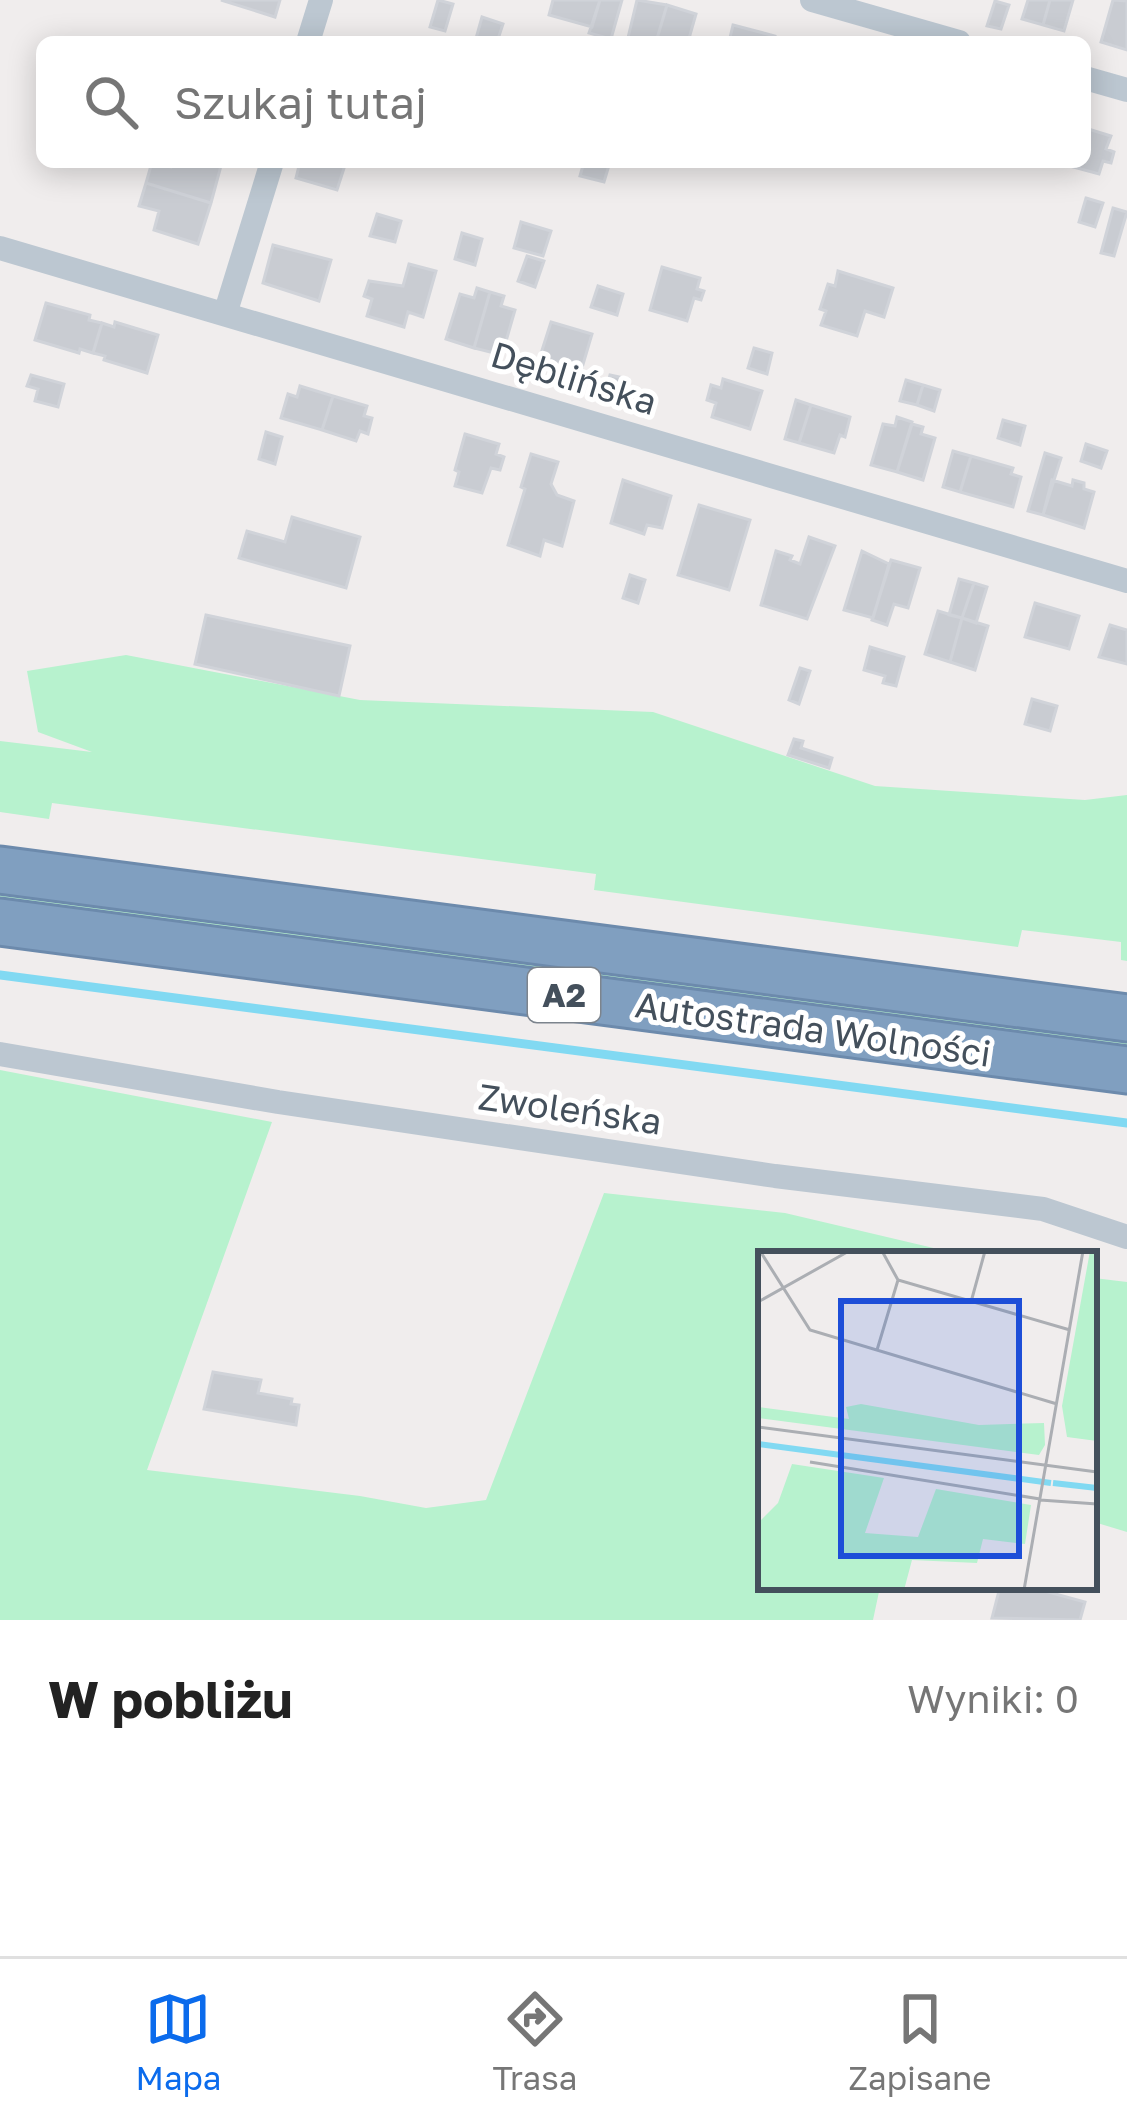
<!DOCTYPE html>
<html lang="pl">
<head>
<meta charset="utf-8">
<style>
  body { margin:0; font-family:"Golos Text",sans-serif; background:#f6f6f6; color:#222 }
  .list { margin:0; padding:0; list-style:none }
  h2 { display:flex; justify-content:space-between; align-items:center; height:156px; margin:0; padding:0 48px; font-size:51px }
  h2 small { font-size:39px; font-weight:400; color:#767676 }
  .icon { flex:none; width:66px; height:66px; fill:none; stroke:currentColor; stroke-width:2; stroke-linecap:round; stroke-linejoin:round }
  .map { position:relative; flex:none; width:1127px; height:1620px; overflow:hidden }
  .search { position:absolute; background:#fff; box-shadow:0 6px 30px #0003; left:36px; right:36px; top:36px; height:132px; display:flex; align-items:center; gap:30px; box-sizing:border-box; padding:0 42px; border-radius:18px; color:#767676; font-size:45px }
  .sheet { height:336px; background:#fff }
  nav { display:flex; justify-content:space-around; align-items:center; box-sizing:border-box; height:168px; border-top:3px solid #e0e0e0; background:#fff; font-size:33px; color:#767676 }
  nav a { display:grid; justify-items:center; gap:6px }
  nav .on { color:#0b6bec }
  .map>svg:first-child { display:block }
  .green { fill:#b7f2ce }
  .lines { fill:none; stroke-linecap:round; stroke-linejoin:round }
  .stream { stroke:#81d9f2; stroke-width:9 }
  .building { fill:#c9ccd2; stroke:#d0d3d9; stroke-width:3 }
  .motorway-casing { stroke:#6c8aac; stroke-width:51 }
  .minor { stroke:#bcc7d1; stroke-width:24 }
  .motorway { stroke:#809fc0; stroke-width:45 }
  .labels { text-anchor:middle; stroke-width:10; stroke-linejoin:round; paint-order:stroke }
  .shield { fill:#fff; stroke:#7c848d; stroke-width:3 }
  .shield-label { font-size:33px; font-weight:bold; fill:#44505c }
  .street-label { font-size:36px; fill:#44505c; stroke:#fff }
  .inset-river { fill:none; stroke:#81d9f2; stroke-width:6 }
  .inset-road { fill:none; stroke:#abaeb3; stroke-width:3 }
  .view { fill:#1d4ed8; fill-opacity:0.15; stroke:#1d4ed8; stroke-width:6 }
  .inset-edge { fill:none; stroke:#44505c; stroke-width:6 }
</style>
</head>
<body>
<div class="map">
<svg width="1127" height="1620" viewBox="0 0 1127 1620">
  <rect width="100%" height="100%" fill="#f0eded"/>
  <path class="green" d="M126 655 360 700 653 712 875 786 1085 800 1127 795V961L1121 960V942L1022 930 1018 947 594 890 596 874 52 803 49 819 0 812V741L92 752 38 732 27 671Z
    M0 889 1127 1038V1051L0 903Z
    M0 1070 272 1122 147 1470 360 1496 426 1508 486 1500 604 1193 785 1213 959 1254H761V1587H880L873 1620H0Z
    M1094 1278 1127 1282V1532L1094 1522Z"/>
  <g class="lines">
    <path class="stream" d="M0 975 1127 1123"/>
  </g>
  <path class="building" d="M221 0H280L275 17Z
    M438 0 453 4 445 31 430 27Z
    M553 0H600L592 27 549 15Z
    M600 0H622L611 39 589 33Z
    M637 0 667 5 656 42H627Z
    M1028 0H1050L1043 25 1022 19Z
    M1050 0H1073L1064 31 1043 25Z
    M1113 0 1127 1V50L1101 42Z
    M995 1 1009 5 1001 29 987 26Z
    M667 5 696 14 688 42H656Z
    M482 17 503 24 497 42H475Z
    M733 25 775 36 774 42H729Z
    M1085 128 1111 136 1106 149 1114 152 1111 163 1103 161 1099 174 1055 162H1085Z
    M152 162 171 167 173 162H222L211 203 146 183Z
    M300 162H346L337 190 296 178Z
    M584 162H610L604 182 580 176Z
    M146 183 211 203 198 244 154 230 159 211 139 206Z
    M1086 198 1103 203 1095 227 1079 222Z
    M1113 208 1127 212 1114 256 1101 253Z
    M377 214 401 221 395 242 370 236Z
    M521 222 551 231 543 256 514 248Z
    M462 233 482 239 475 265 455 259Z
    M273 245 331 260 319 301 263 283Z
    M527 256 544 261 535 287 518 281Z
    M409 264 436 271 423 317 408 312 404 327 367 316 372 299 364 296 369 281 403 286Z
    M662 267 700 278 697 289 704 291 701 300 694 298 687 321 650 310Z
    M838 271 893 288 884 317 865 311 857 336 821 325 826 311 820 309 828 284 835 286Z
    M598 286 623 294 617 315 591 307Z
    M477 288 490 292 474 348 446 339 460 294 474 298Z
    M490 292 504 296 501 306 515 310 502 355 474 348Z
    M46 303 90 315 89 320 102 323 93 353 80 349 79 353 35 340Z
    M115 322 158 335 147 373 104 360 105 356 93 353 102 323 114 327Z
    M551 322 592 334 579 378 537 366Z
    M754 348 772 353 767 374 748 368Z
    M31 375 64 384 58 407 35 401 38 389 27 386Z
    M610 375 628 379 621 406 603 401Z
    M723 379 762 391 750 429 712 417 716 403 707 400 711 385 721 388Z
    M906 380 923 385 917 405 900 401Z
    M923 385 940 390 934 411 917 405Z
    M300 386 333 396 322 430 281 418 288 394 297 397Z
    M333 396 367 406 364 416 372 418 368 434 360 431 356 441 322 430Z
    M796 400 811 405 799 443 785 439Z
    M811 405 850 417 845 437 840 435 834 453 799 443Z
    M897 417 912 422 897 472 871 465 883 424 895 426Z
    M1003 420 1025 426 1020 445 998 438Z
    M912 424 923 427 921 434 935 438 923 480 897 472Z
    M266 432 282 437 275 464 259 459Z
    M465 434 499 444 496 454 504 457 500 470 491 468 482 493 455 486 459 472 455 470Z
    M1086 444 1107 451 1101 468 1081 461Z
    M953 451 971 456 960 492 943 487Z
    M1045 453 1061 458 1043 515 1028 511Z
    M531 454 558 462 551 484 557 495 574 501 562 546 544 540 540 556 508 545 525 489 521 487Z
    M971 456 1013 468 1011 474 1021 477 1013 507 960 492Z
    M623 480 671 496 662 528 647 525 644 534 611 523Z
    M1052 480 1072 486 1073 480 1084 483V489L1094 492 1084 528 1043 515Z
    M699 505 750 520 729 590 678 575Z
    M292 517 360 537 346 588 239 558 247 531 285 542Z
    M809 537 835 546 807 619 761 605 776 551 792 556 790 560 800 564Z
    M862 551 889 564 873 618 844 610Z
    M891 560 920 568 908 608 894 604 887 625 872 620Z
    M630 575 645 580 638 603 623 598Z
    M959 579 974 583 962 618 949 615Z
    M974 583 987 587 976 623 962 618Z
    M1035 603 1079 616 1069 649 1025 637Z
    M938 611 962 618 950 662 925 654Z
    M206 615 350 646 339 696 195 664Z
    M962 618 988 626 975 670 950 662Z
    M1110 625 1127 630V664L1099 657Z
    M870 647 904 657 896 686 883 683 885 676 864 670Z
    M800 668 810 671 799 704 789 700Z
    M1032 699 1057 706 1050 731 1025 724Z
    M794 739 803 741 801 748 832 758 829 768 788 755Z
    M213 1372 261 1380 258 1393 292 1399 291 1404 299 1405 296 1425 204 1409Z
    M1000 1587H1030L1085 1602 1080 1620 992 1618Z"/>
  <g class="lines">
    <g class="motorway-casing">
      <path id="motorway" d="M0 870 1127 1018
        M0 922 1127 1070"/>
    </g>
    <path class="minor" d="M812 0 959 42
      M308 42 321 0
      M1085 78 1127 90
      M0 248 1127 581
      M226 311 272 162
      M0 1054 278 1102 775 1176 1043 1209 1127 1237"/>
    <use href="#motorway" class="motorway"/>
  </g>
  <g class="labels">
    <rect class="shield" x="528" y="968" width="72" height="54" rx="9"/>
    <g class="shield-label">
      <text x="564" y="1007">A2</text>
    </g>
    <g class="street-label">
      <text transform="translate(574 378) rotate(17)" y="13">Dęblińska</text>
      <text transform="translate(813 1029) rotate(8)" y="13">Autostrada Wolności</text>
      <text transform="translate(570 1109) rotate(8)" y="13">Zwoleńska</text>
    </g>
  </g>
  <g transform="translate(758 1251)">
    <rect width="339" height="339" fill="#f0eded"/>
    <path d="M332 0H339V190L309 186 304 155ZM103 153 221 174 286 172 287 194 281 204 0 167V156L91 168 88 156ZM34 213 126 227 107 282 160 286 178 238 273 254 267 293 225 288 219 312 154 309 146 339H0V272L20 252Z" fill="#b7f2ce"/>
    <path class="inset-river" d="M0 193 293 232M295 232 339 237"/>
    <path class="inset-road" d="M2 0 52 79 299 153M124 0 140 29 312 79M0 51 91 0M213 51 227 0M119 99 140 29M0 176 339 221M52 211 282 248M282 249 339 253M266 339 325 0"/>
    <path class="view" d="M83 50H261V305H83Z"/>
    <rect width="339" height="339" class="inset-edge"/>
  </g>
</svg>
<div class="search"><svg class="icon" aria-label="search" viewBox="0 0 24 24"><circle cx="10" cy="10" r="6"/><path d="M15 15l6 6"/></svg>Szukaj tutaj</div>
</div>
<section class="sheet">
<h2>W pobliżu<small>Wyniki: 0</small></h2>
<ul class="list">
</ul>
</section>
<nav>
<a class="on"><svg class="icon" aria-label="map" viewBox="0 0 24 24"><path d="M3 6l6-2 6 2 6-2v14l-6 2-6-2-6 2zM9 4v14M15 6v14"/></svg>Mapa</a>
<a><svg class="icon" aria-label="directions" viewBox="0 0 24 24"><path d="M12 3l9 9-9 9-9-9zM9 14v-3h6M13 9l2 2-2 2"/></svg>Trasa</a>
<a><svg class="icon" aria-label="saved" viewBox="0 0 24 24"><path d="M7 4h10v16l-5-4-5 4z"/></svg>Zapisane</a>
</nav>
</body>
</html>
